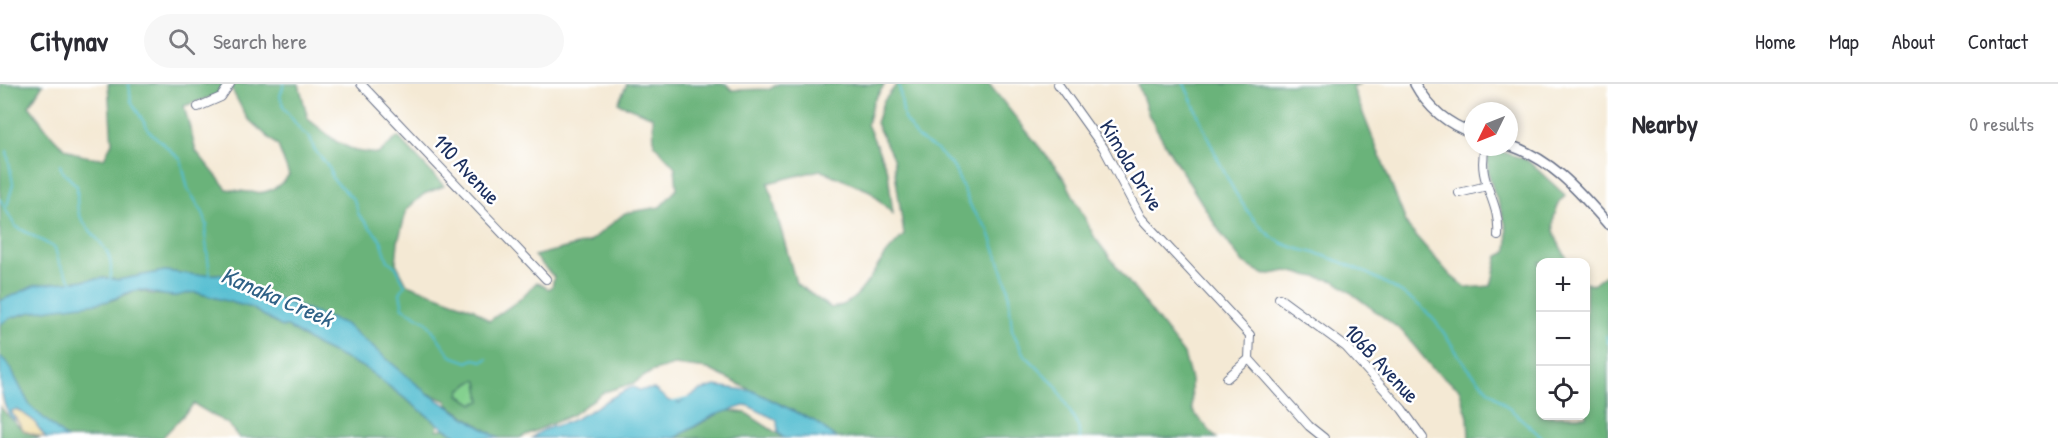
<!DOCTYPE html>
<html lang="en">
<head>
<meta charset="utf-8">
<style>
  body { margin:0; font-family:"Patrick Hand",sans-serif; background:#f7f7f7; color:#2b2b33 }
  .controls { position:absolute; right:18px; bottom:18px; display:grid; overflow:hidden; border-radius:12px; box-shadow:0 3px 9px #0003 }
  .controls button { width:54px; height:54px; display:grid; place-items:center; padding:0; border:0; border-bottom:2px solid #e1e1e2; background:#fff; color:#2b2b33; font:30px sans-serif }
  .compass { position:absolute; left:1464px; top:18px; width:54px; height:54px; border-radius:50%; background:#fff; box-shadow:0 3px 9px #0003; rotate:227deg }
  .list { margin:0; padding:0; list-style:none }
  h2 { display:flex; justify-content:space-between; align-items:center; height:78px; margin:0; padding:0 24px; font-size:26px }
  h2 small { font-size:20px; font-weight:400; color:#7c7c81 }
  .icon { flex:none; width:33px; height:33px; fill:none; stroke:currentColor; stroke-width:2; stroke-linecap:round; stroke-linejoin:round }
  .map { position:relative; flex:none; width:1608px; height:354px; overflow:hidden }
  header { display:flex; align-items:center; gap:36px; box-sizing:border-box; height:84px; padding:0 30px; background:#fff; border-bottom:2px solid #e1e1e2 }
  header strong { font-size:28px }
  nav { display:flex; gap:33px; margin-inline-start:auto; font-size:21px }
  .search { width:420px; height:54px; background:#f7f7f7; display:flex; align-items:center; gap:15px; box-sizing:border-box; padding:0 21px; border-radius:33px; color:#7c7c81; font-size:22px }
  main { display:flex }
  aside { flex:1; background:#fff }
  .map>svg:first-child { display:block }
  .green { fill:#84d18f; stroke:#508076; stroke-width:1.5 }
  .forest { fill:#6bb37a; stroke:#43716c; stroke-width:1.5; fill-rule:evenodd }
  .sand { fill:#eeda9e; stroke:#84847e; stroke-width:1.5 }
  .water { fill:#55bed1; stroke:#387698; stroke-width:1.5 }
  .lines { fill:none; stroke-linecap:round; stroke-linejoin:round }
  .stream { stroke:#55bed1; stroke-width:2 }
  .minor-casing { stroke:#677087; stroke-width:10 }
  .tertiary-casing { stroke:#677087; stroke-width:12 }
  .minor { stroke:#fff; stroke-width:8 }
  .tertiary { stroke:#fff; stroke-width:9 }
  .labels { text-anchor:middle; stroke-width:5; stroke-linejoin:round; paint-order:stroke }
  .street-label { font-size:22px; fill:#1b2f5e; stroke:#fff }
  .water-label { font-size:24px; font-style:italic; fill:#2f6186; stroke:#fff }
</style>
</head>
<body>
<header>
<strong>Citynav</strong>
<div class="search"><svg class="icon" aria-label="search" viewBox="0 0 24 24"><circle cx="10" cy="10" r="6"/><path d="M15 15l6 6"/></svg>Search here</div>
<nav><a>Home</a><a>Map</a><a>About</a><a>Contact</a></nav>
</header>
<main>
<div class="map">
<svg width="1608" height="354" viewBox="0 0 1608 354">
  <rect width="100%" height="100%" fill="#fff"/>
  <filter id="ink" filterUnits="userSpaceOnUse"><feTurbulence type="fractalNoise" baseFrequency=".0167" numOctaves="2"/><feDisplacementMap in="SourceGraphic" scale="12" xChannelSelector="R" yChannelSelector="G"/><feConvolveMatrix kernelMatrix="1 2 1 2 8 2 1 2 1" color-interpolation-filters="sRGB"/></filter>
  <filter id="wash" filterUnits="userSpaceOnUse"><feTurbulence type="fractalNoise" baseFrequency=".008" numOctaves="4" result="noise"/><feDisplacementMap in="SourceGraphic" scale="24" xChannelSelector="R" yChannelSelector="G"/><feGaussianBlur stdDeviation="1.35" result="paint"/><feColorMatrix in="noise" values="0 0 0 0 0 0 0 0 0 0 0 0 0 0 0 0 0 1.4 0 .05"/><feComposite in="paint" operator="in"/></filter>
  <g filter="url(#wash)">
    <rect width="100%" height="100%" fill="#f4e9d4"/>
    <path class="green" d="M475 296 478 297 481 317 473 320 459 311 461 305Z"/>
    <path class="forest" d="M0 0H43L29 22C55 54 59 73 104 74L112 59 108 0H225L217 11 184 22 196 67 227 105C254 109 270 115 289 91L278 62 247 34 231 4 236 0H299L308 35 337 58 356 67 378 70 398 53 444 102 424 110 407 125 398 158 396 179 407 200 474 225 489 237 519 216 537 198 548 205 552 203 554 193 534 172 589 158 625 129 660 123 677 105 675 83 654 60 653 33 618 19 627 0H726L732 6 770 5 778 0H885L873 18 867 40 888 88 893 130 870 107 820 86 768 99 796 199 831 224C858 222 870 192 884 173 890 165 897 158 904 151L893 74 876 39 883 18 897 0H989L1064 94 1095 154 1184 270 1191 296 1192 326 1216 354H836L816 338 708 285 674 281 651 288 634 299 604 308 572 331 519 354H498L448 321 447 317 427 309 345 240 230 197 219 190 196 191 165 187 118 196 106 194 37 201 0 217ZM475 296 478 297 481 317 473 320 459 311 461 305Z
      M1138 0H1359L1353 4 1408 143 1450 191 1466 204 1491 202 1498 172 1506 169C1516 136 1480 100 1489 68L1494 65 1527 76 1565 111C1545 137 1554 153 1569 178H1540V332H1586V198L1593 201 1608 189V354H1469L1468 333 1459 305 1433 285 1402 247 1335 197 1287 187 1265 191 1243 179 1220 148 1171 70 1149 32Z
      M137 206 151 210 176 212 189 207 198 209 252 224 282 243H288L318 262 365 284 438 340 437 346 445 344 461 354H239L228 340 194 320 162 354H66L30 322 8 280 0 272V241L4 236 39 226 110 217Z
      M0 322C4 329 19 343 26 348 31 351 34 349 39 354H0Z
      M724 326 746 329 784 354H675Z"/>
    <path class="sand" d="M16 325 33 336 46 354 24 347 11 327Z"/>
    <path class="water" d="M165 187 196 191 220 190 230 197 345 240 427 309 498 354H461L441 342 365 284 318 262 288 243H282L252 224 198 209C189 207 185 211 176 212 163 213 149 206 139 206 129 206 118 214 108 217 85 223 15 224 0 241V217L36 201 106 194 118 196Z
      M0 272 8 280 30 322 66 354H46L33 336 17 325 11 327 15 336C0 328 0 292 0 272Z
      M715 302 753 307 816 338 836 354H784L778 349 777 336 747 321 712 332 675 354H532C543 343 556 343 570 337 592 328 610 312 633 303L639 306 654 305 669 317 680 319 699 307Z"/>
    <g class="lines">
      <path class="stream" d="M129 0 131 17 150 48 181 76 188 105 203 129 207 141 205 150 210 191
        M284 0 280 12 284 24 302 48 310 53 314 65 330 85 332 94 354 116 359 131 381 156 388 177 396 183 405 201 400 209 403 224 426 237 451 272 468 278 474 275 483 277 487 275
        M899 0 904 35 918 54 937 66 954 84 973 127 988 145 1008 203 1012 246 1023 269 1056 302 1078 342 1080 354
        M1184 0C1207 46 1234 132 1280 158 1295 166 1311 167 1327 173 1356 183 1387 198 1412 216 1442 237 1450 263 1472 289 1493 313 1519 331 1542 354
        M7 67 13 100 7 122
        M60 81 62 87 77 102C78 114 75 123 81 134 94 157 116 163 110 195
        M0 115 15 142 55 164 59 179 72 198
        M1606 252 1608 259
        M670 319 694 313"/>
    </g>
  </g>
  <g filter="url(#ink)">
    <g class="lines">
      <g class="minor-casing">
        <path id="minor" d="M361 0 546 195
          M1058 0 1103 63 1141 134 1250 251 1249 275 1227 294
          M198 23 221 13 230 0
          M1485 63C1476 100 1501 115 1498 152
          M1459 109 1487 102
          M1279 214 1346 263 1402 325 1423 354
          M1249 275 1309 342 1324 354"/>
      </g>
      <g class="tertiary-casing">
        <path id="tertiary" d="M1415 0C1428 24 1447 40 1473 49
          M1509 61C1553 76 1578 106 1608 140"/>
      </g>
      <use href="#minor" class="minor"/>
      <use href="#tertiary" class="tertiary"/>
    </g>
  </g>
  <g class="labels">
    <g class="street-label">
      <text transform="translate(1132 81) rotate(59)" y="8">Kimola Drive</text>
      <text transform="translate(467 85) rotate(47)" y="8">110 Avenue</text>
      <text transform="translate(1382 279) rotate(47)" y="8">106B Avenue</text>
    </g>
    <g class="water-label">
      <text transform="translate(277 213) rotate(23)" y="8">Kanaka Creek</text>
    </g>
  </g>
</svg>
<div class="controls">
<button>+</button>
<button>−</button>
<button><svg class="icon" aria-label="locate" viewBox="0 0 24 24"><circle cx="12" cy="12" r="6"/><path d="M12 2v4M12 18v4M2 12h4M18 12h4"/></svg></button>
</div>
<svg class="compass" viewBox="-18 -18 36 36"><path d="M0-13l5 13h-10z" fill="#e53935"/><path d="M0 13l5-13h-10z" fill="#7c7c81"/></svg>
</div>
<aside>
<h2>Nearby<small>0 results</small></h2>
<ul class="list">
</ul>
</aside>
</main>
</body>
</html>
